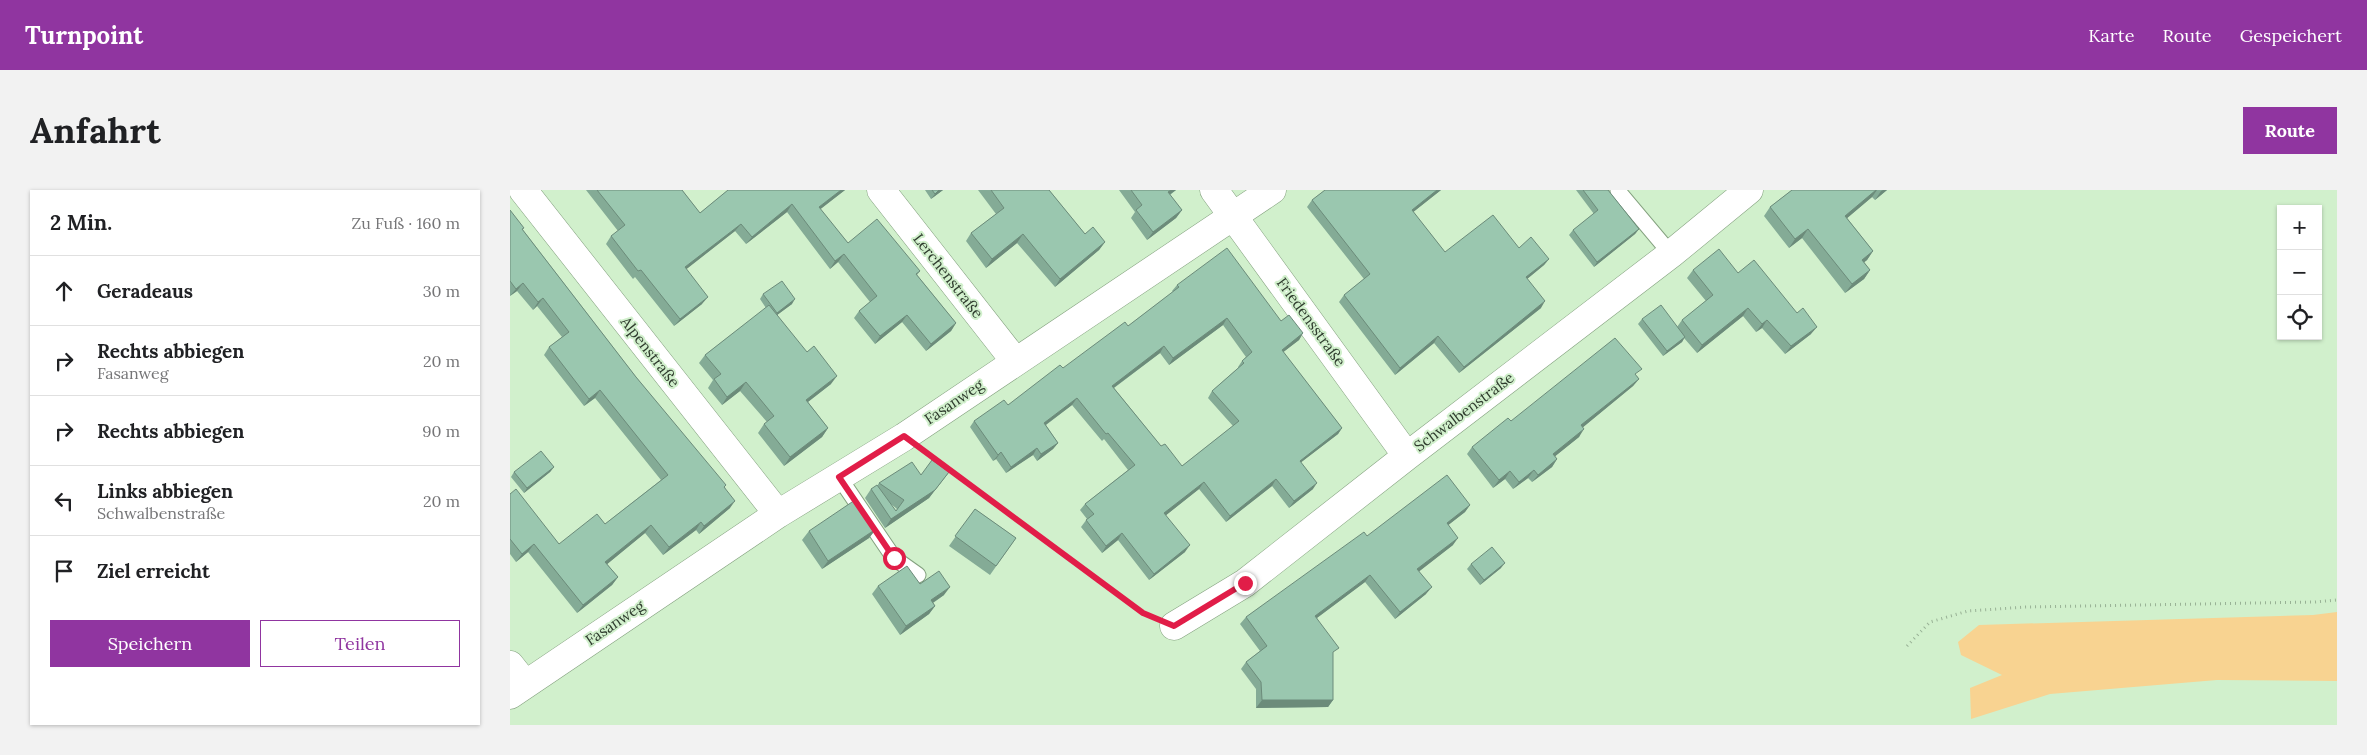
<!DOCTYPE html>
<html lang="de">
<head>
<meta charset="utf-8">
<style>
  body { margin:0; font-family:Lora,serif; background:#f2f2f2; color:#202124 }
  .controls { position:absolute; right:15px; top:15px; display:grid; overflow:hidden; border-radius:0px; box-shadow:0 1px 4px #0004 }
  .controls button { width:45px; height:45px; display:grid; place-items:center; padding:0; border:0; border-bottom:1px solid #e0e0e0; background:#fff; color:#202124; font:25px sans-serif }
  .stop { position:absolute; width:15px; height:15px; margin:-11px; border:4px solid #e11d48; border-radius:50%; background:#fff }
  .stop.end { background:#e11d48; border-color:#fff; box-shadow:0 1px 5px #0008 }
  .list { margin:0; padding:0; list-style:none }
  h2 { display:flex; justify-content:space-between; align-items:center; height:65px; margin:0; padding:0 20px; font-size:21px }
  h2 small { font-size:16px; font-weight:400; color:#757577 }
  .list li { display:grid; grid-template-columns:32px 1fr auto; gap:15px; align-items:center; box-sizing:border-box; height:70px; padding:0 20px; border-top:1px solid #e0e0e0 }
  .list b { display:block; font-size:19px; white-space:nowrap }
  .list p { margin:0; font-size:16px; white-space:nowrap; color:#757577 }
  .list em { font-size:16px; font-style:normal; color:#757577 }
  .actions { display:flex; gap:10px; padding:15px 20px }
  .actions a { flex:1; padding:11px 0; border:1px solid #9035a0; border-radius:0px; text-align:center; font-size:18px; color:#9035a0 }
  .actions .main { background:#9035a0; color:#fff }
  .icon { flex:none; width:28px; height:28px; fill:none; stroke:currentColor; stroke-width:2; stroke-linecap:round; stroke-linejoin:round }
  .map { position:relative; flex:none; width:1827px; height:535px; overflow:hidden; border-radius:0px }
  header { display:flex; align-items:center; gap:30px; box-sizing:border-box; height:70px; padding:0 25px; background:#9035a0; color:#fff }
  header strong { font-size:24px }
  nav { display:flex; gap:28px; margin-inline-start:auto; font-size:18px }
  .intro { display:flex; align-items:center; justify-content:space-between; box-sizing:border-box; height:120px; padding:0 30px }
  h1 { margin:0; font-size:35px }
  .button { padding:12px 22px; border-radius:0px; background:#9035a0; color:#fff; font-size:18px; font-weight:700 }
  main { display:flex; gap:30px; padding:0 30px }
  aside { flex:1; background:#fff; border-radius:0px; box-shadow:0 1px 4px #0004 }
  .map>svg:first-child { display:block }
  .green { fill:#f8d391 }
  .lines { fill:none; stroke-linecap:round; stroke-linejoin:round }
  .lane-casing { stroke:#84a17f; stroke-width:17 }
  .street-casing { stroke:#84a17f; stroke-width:29 }
  .path { stroke:#98b195; stroke-width:3; stroke-dasharray:1 4; stroke-linecap:butt }
  .lane { stroke:#fff; stroke-width:15 }
  .street { stroke:#fff; stroke-width:28 }
  .wall { fill:#84ab96; fill-rule:evenodd }
  .shaded-wall { fill:#6c8b7a }
  .building { fill:#9ac7af; stroke:#6c8b7a; fill-rule:evenodd }
  .route { stroke:#e11d48; stroke-width:6 }
  .labels { text-anchor:middle; stroke-width:4; stroke-linejoin:round; paint-order:stroke }
  .street-label { font-size:15px; fill:#2f3c2e; stroke:#d1f0cc }
</style>
</head>
<body>
<header>
<strong>Turnpoint</strong>
<nav><a>Karte</a><a>Route</a><a>Gespeichert</a></nav>
</header>
<div class="intro"><h1>Anfahrt</h1><a class="button">Route</a></div>
<main>
<aside>
<h2>2 Min.<small>Zu Fuß · 160 m</small></h2>
<ul class="list">
<li><svg class="icon" aria-label="ahead" viewBox="0 0 24 24"><path d="M12 20V5M6 11l6-6 6 6"/></svg><div><b>Geradeaus</b></div><em>30 m</em></li>
<li><svg class="icon" aria-label="right" viewBox="0 0 24 24"><path d="M7 20v-9h11M14 6l5 5-5 5"/></svg><div><b>Rechts abbiegen</b><p>Fasanweg</p></div><em>20 m</em></li>
<li><svg class="icon" aria-label="right" viewBox="0 0 24 24"><path d="M7 20v-9h11M14 6l5 5-5 5"/></svg><div><b>Rechts abbiegen</b></div><em>90 m</em></li>
<li><svg class="icon" aria-label="left" viewBox="0 0 24 24"><path d="M17 20v-9H6M10 6l-5 5 5 5"/></svg><div><b>Links abbiegen</b><p>Schwalbenstraße</p></div><em>20 m</em></li>
<li><svg class="icon" aria-label="arrive" viewBox="0 0 24 24"><path d="M6 21V4h12l-3 4 3 4H6"/></svg><div><b>Ziel erreicht</b></div></li>
</ul>
<div class="actions"><a class="main">Speichern</a><a>Teilen</a></div>
</aside>
<div class="map">
<svg width="1827" height="535" viewBox="0 0 1827 535">
  <rect width="100%" height="100%" fill="#d1f0cc"/>
  <path class="green" d="M1827 422V491L1707 490 1540 504 1461 529 1460 498 1492 485 1451 465 1448 452 1469 435 1803 425Z"/>
  <g class="lines">
    <g class="lane-casing">
      <path id="lane" d="M1108 1 1161 64
        M329 287 384 368 408 385"/>
    </g>
    <g class="street-casing">
      <path id="street" d="M13 0 268 324
        M371 0 505 171
        M704 0 897 266
        M664 436 735 393 897 266 1161 64 1239 0
        M0 475 15 494
        M0 505 268 324 394 247 762 0"/>
    </g>
    <path class="path" d="M417 263 633 423 640 426
      M1397 456 1420 432 1458 421 1516 417 1805 412 1827 410"/>
    <use href="#lane" class="lane"/>
    <use href="#street" class="street"/>
  </g>
  <path class="wall" d="M76 0H172L190 23 218 0H335L310 19 338 53 410 81 407 85 446 133 441 141 416 161 392 132 365 154 344 128 349 121 360 112 328 72 320 79 277 22 236 54 225 41 176 79 192 114 164 136 125 87 123 89 96 54 101 46 108 41Z
    M415 0H433L421 9Z
    M468 0H539L575 44 595 52 589 60 545 97 507 53 476 78 456 51 461 43 486 24Z
    M609 0H666L660 5 672 20 666 28 637 50 621 28 625 22Z
    M815 0H931L903 22 935 62 1009 58 1039 69 1034 75 1017 89 1031 118 949 183 924 153 885 185 829 112 834 105 854 89 797 17 802 10Z
    M1066 0H1098L1129 39 1125 44 1084 77 1059 45 1063 40 1084 24Z
    M1282 0H1377L1365 10 1362 7 1337 28 1363 61 1357 70 1354 72 1360 80 1354 89 1335 103 1292 48 1279 58 1254 26 1260 17Z
    M0 20 13 40 126 187 215 297 220 318 189 344 186 340 153 365 135 343 97 374 108 387 102 395 67 423 18 362 6 372 0 364V304L49 354 95 334 151 290 85 208 74 216 34 165 39 157 52 147 27 116 23 120 7 101 0 106Z
    M1183 80 1301 144 1275 164 1252 138 1246 142 1233 126 1187 163 1174 148 1172 152 1153 166 1128 134 1132 129 1167 137 1172 130 1196 111 1177 88Z
    M667 95 771 131 793 143 789 150 773 162 832 238 828 244 791 272 803 299 779 318 762 296 716 332 689 299 656 325 675 362 639 390 608 350 592 363 571 337 577 329 570 320 575 314 618 280 594 249 592 251 562 215 536 235 548 253 543 259 527 271 523 265 496 283 486 269 483 271 460 237 464 231 498 215 618 136 663 102 662 101ZM713 135 736 167 732 171 728 177V178L702 201 698 208 723 236 672 276 651 256 604 198 650 163 659 175Z
    M253 104 282 114 267 125 321 194 298 212 318 238 312 247 274 276 248 243 254 234 257 232 230 201 212 215 198 198 203 190 189 173 195 165 256 118 250 109Z
    M1127 186 1129 189 1123 196 1073 237 1069 247 1045 266 1047 269 1042 277 1022 292 1018 288 1003 299 995 289 983 298 957 264 962 257 1001 231Z
    M44 277 40 282 14 303 1 287 4 282Z
    M439 282 419 308 375 338 355 308 361 299 367 296 369 293ZM381 314 387 319 386 321Z
    M960 315 955 322 938 335 943 355 909 381 916 404 885 429 855 392 807 428 823 466V510L818 517 746 518V499L731 479 736 472 750 461 730 434 736 427 857 346Z
    M465 319 506 348 480 385 439 356Z
    M366 339 359 348 312 379 292 350 299 341Z
    M961 374 991 378 970 395 957 379Z
    M410 394 434 405 423 413 425 416 419 424 390 445 362 404 368 396Z"/>
  <path class="shaded-wall" d="M331 0H335L303 25 309 17Z
    M429 0H433L421 9 425 4Z
    M661 0H666L652 10 658 2Z
    M927 0H931L897 27 902 20Z
    M1366 0H1367L1362 7 1329 35 1335 26Z
    M1373 0H1377L1365 10 1371 1Z
    M282 14 277 22 236 54 242 47Z
    M672 20 666 28 637 50 643 42Z
    M231 34 225 41 169 85 175 77Z
    M1129 39 1125 44 1084 77 1087 72Z
    M1298 39 1292 48 1279 58 1285 49Z
    M513 44 507 53 476 78 482 69Z
    M595 52 589 60 545 97 550 89Z
    M1363 61 1357 70 1346 79 1352 70Z
    M334 64 328 72 320 79 325 71Z
    M1039 69 1034 75 1011 94 1016 87Z
    M1360 80 1354 89 1335 103 1342 94Z
    M13 93 7 101 0 106 6 99Z
    M198 107 192 114 164 136 170 129Z
    M33 108 27 116 23 120 28 112Z
    M285 109 282 114 263 128 267 123Z
    M1035 111 1031 118 949 183 954 177Z
    M1238 118 1233 126 1187 163 1192 155Z
    M397 125 392 132 365 154 370 146Z
    M717 128 713 135 659 175 663 168Z
    M1257 130 1252 138 1246 142 1252 134Z
    M446 133 441 141 416 161 421 154Z
    M1307 137 1301 144 1275 164 1281 156Z
    M793 143 789 150 767 167 772 160Z
    M928 146 924 153 885 185 890 178Z
    M1175 147 1172 152 1153 166 1157 161Z
    M654 156 650 163 598 202 602 196Z
    M327 186 321 194 290 218 296 210Z
    M1129 189 1123 196 1066 243 1071 235Z
    M236 192 230 201 212 215 217 207Z
    M90 200 85 208 74 216 79 209Z
    M567 208 562 215 530 239 534 233Z
    M318 238 312 247 274 276 280 267Z
    M832 238 828 244 785 277 790 271Z
    M1074 239 1069 247 1038 272 1043 264Z
    M548 253 543 259 527 271 531 264Z
    M527 258 523 265 496 283 501 277Z
    M491 262 486 269 483 271 488 265Z
    M1047 269 1042 277 1022 292 1028 285Z
    M44 277 40 282 14 303 17 298Z
    M1024 280 1018 288 1003 299 1009 292Z
    M1000 281 995 289 983 298 989 290Z
    M439 282 419 308 375 338 381 329Z
    M766 289 762 296 716 332 720 326Z
    M694 292 689 299 650 330 654 323Z
    M807 293 803 299 779 318 784 311Z
    M225 311 220 318 189 344 194 336Z
    M960 315 955 322 932 340 937 333Z
    M191 332 186 340 153 365 159 357Z
    M141 335 135 343 90 380 95 372Z
    M366 339 359 348 312 379 318 371Z
    M612 343 608 350 592 363 596 356Z
    M948 348 943 355 902 387 907 379Z
    M24 354 18 362 6 372 12 364Z
    M680 355 675 362 639 390 644 384Z
    M995 373 991 378 970 395 974 390Z
    M860 385 855 392 800 433 805 426Z
    M108 387 102 395 67 423 73 415Z
    M440 397 434 405 415 418 421 410Z
    M922 397 916 404 885 429 890 422Z
    M425 416 419 424 390 445 396 436Z
    M752 510H823L818 517 746 518Z"/>
  <path class="building" d="M87 0H172L190 23 218 0H331L309 17 338 53 367 29 410 81 406 84 446 133 421 154 397 125 370 146 349 121 367 106 334 64 325 71 282 14 242 47 231 34 175 77 198 107 170 129 131 80 128 81 101 46 115 35Z
    M422 0H429L425 4Z
    M481 0H539L575 44 583 37 595 52 550 89 513 44 482 69 461 43 494 18Z
    M621 0H661L658 2 672 20 643 42 626 20 632 15Z
    M815 0H927L902 20 935 62 983 25 1009 58 1021 47 1039 69 1016 87 1035 111 954 177 928 146 890 178 834 105 860 84 802 10Z
    M1073 0H1098L1129 39 1087 72 1063 40 1088 20Z
    M1282 0H1366L1335 26 1363 61 1352 70 1360 80 1342 94 1298 39 1285 49 1260 17Z
    M0 20 14 38 12 39 126 187 216 295 214 297 225 311 194 336 191 332 159 357 141 335 95 372 108 387 73 415 24 354 12 364 0 349V304L6 299 49 354 87 324 95 334 158 285 90 200 79 209 39 157 59 142 33 108 28 112 13 93 6 99 0 91Z
    M717 58 771 131 779 125 793 143 772 160 832 238 790 271 807 293 784 311 766 289 720 326 694 292 654 323 680 355 644 384 612 343 596 356 576 330 584 324 575 314 625 275 598 243 596 244 567 208 534 233 548 253 531 264 527 258 501 277 491 262 488 265 464 231 494 210 498 215 550 175 553 178 615 132 618 136 669 97 667 95ZM717 128 742 162 732 171 734 173 702 201 729 231 672 276 655 254 651 256 602 196 654 156 663 168Z
    M1209 59 1228 83 1244 70 1287 123 1293 118 1307 137 1281 156 1257 130 1252 134 1238 118 1192 155 1172 130 1203 105 1183 80Z
    M272 91 285 109 267 123 253 104Z
    M259 115 297 162 304 156 327 186 296 210 318 238 280 267 254 234 264 226 236 192 217 207 204 189 211 184 195 165Z
    M1151 115 1175 147 1157 161 1132 129Z
    M1105 148 1132 179 1125 184 1129 189 1071 235 1074 239 1043 264 1047 269 1028 285 1024 280 1009 292 1000 281 989 290 962 257 998 228 1001 231Z
    M31 261 44 277 17 298 4 282Z
    M422 270 439 282 425 300 381 329 361 299 367 295 386 321 394 310 369 293 402 272 411 285Z
    M937 285 960 315 937 333 948 348 907 379 922 397 890 422 860 385 805 426 829 458 823 462V510H752L751 492 736 472 757 456 736 427 854 342 857 346Z
    M345 310 366 339 318 371 299 341Z
    M465 319 506 348 486 376 445 346Z
    M982 357 995 373 974 390 961 374Z
    M397 376 410 394 429 381 440 397 421 410 425 416 396 436 368 396Z"/>
  <g class="lines">
    <path class="route" d="M384 368 329 287 394 246 633 423 664 436 735 393"/>
  </g>
  <g class="labels">
    <g class="street-label">
      <text transform="translate(438 86) rotate(52)" y="5">Lerchenstraße</text>
      <text transform="translate(801 132) rotate(54)" y="5">Friedensstraße</text>
      <text transform="translate(140 162) rotate(52)" y="5">Alpenstraße</text>
      <text transform="translate(444 212) rotate(-34)" y="5">Fasanweg</text>
      <text transform="translate(954 222) rotate(-37)" y="5">Schwalbenstraße</text>
      <text transform="translate(105 433) rotate(-34)" y="5">Fasanweg</text>
    </g>
  </g>
</svg>
<div class="controls">
<button>+</button>
<button>−</button>
<button><svg class="icon" aria-label="locate" viewBox="0 0 24 24"><circle cx="12" cy="12" r="6"/><path d="M12 2v4M12 18v4M2 12h4M18 12h4"/></svg></button>
</div>
<div class="stop" style="left:384px;top:368px"></div>
<div class="stop end" style="left:735px;top:393px"></div>
</div>
</main>
</body>
</html>
